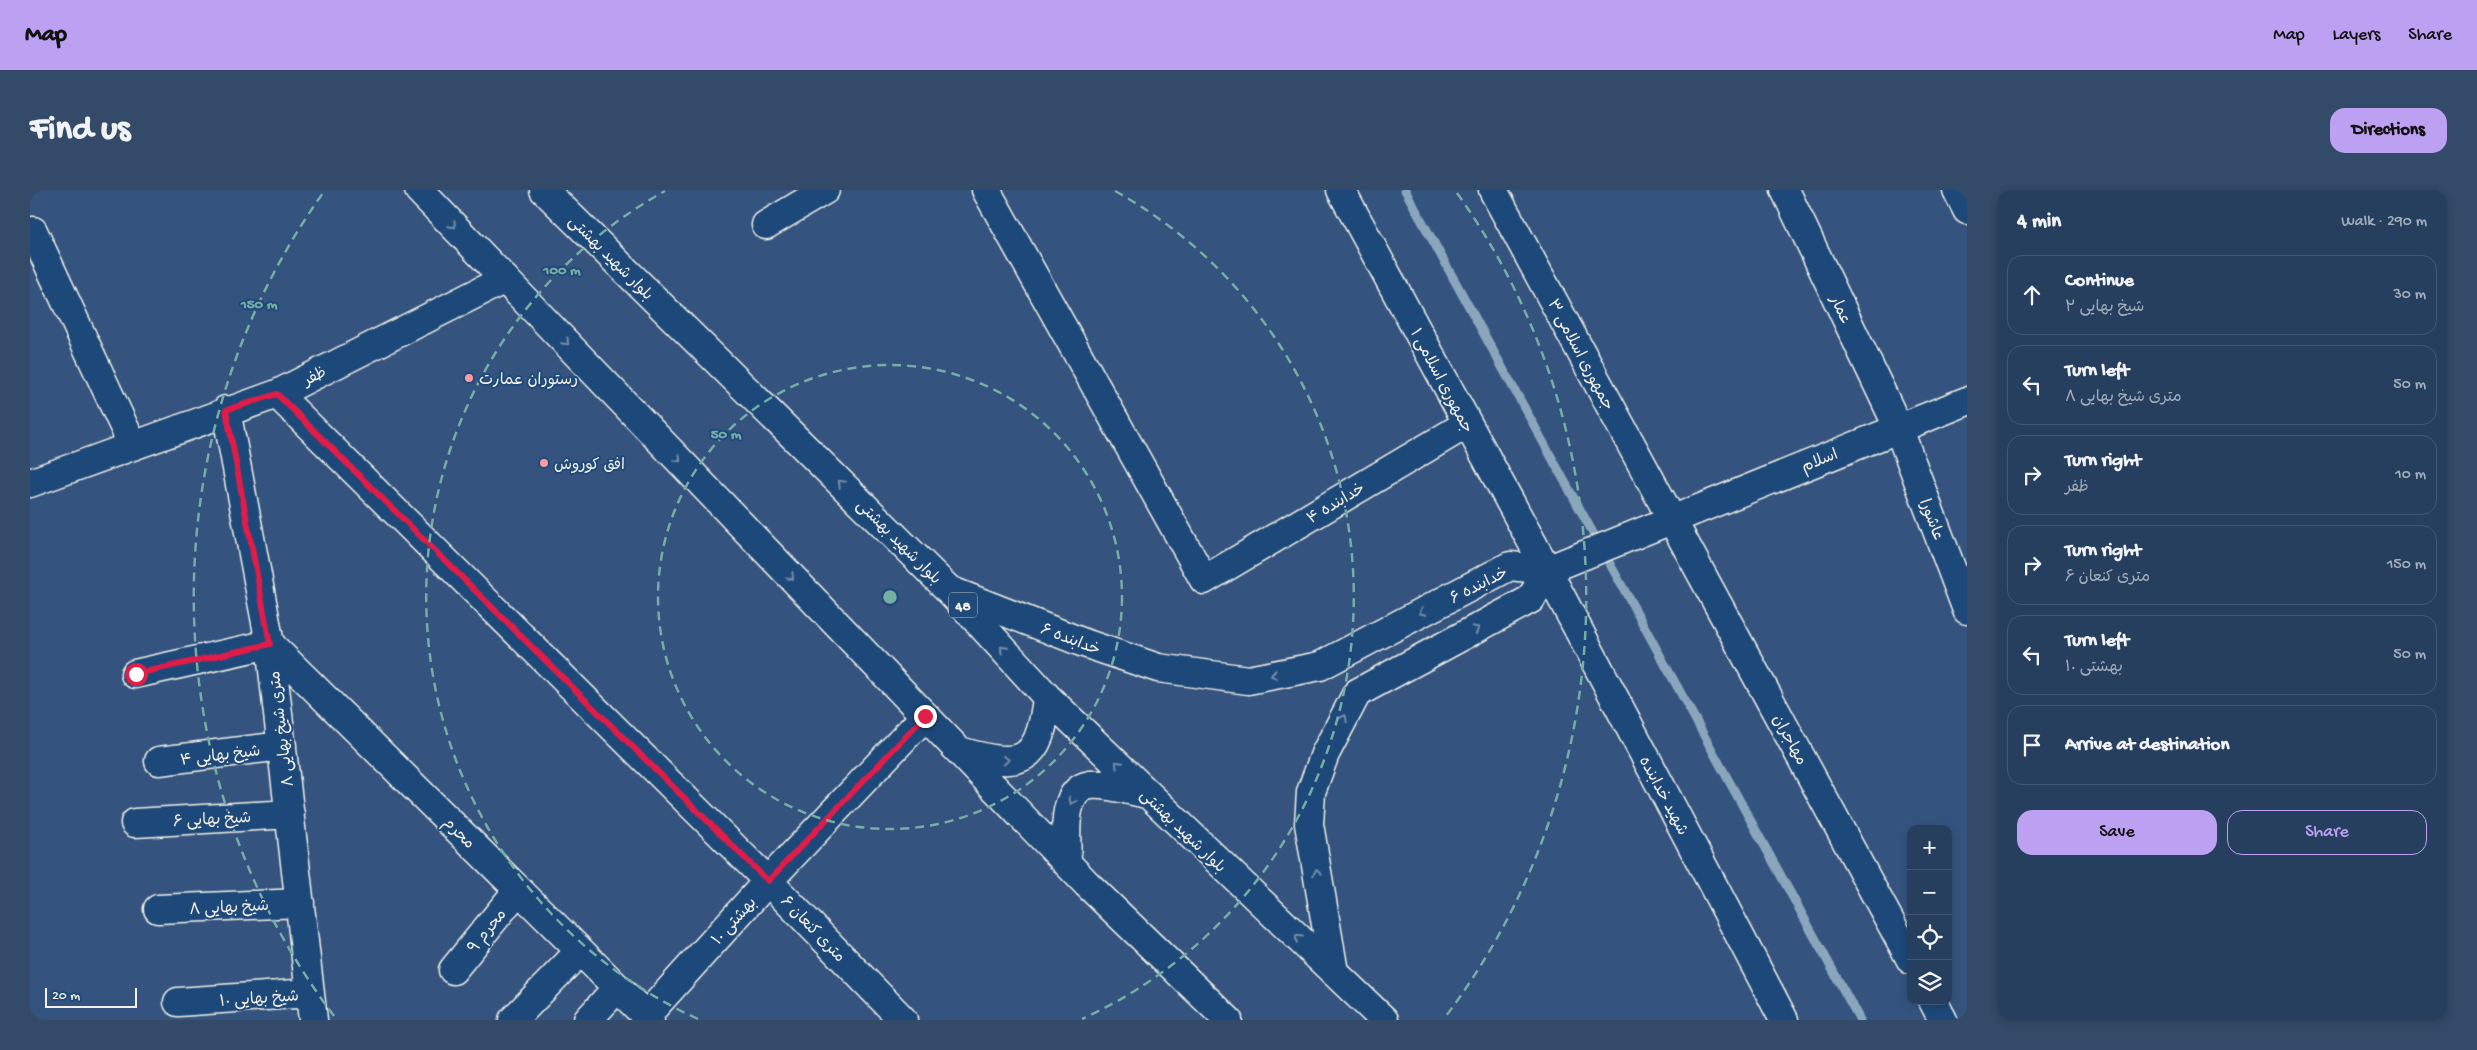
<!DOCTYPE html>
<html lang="en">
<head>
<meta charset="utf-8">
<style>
  body { margin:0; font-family:"Gochi Hand","Playpen Sans Arabic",sans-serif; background:#334a68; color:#f1f3f6 }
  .controls { position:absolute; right:15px; bottom:15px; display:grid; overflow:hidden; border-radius:10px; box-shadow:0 2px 8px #0003 }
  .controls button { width:45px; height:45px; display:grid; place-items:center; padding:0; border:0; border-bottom:1px solid #435874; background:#273f5f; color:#f1f3f6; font:25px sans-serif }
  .scale { position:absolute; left:15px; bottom:12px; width:92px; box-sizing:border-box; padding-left:5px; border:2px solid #f4f1e8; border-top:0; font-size:14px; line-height:18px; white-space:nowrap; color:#f4f1e8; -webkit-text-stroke:4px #1f4a7a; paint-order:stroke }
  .stop { position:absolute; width:15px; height:15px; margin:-11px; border:4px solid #e11d48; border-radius:50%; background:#fff }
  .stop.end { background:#e11d48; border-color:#fff; box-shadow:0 1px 5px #0008 }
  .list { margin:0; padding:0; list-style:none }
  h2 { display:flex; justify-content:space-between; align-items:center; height:65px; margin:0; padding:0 20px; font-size:21px }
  h2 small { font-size:16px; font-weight:400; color:#a4afbd }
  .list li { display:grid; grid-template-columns:32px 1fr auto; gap:15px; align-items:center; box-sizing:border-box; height:80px; margin:0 10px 10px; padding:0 10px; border:1px solid #435874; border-radius:15px }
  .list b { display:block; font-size:19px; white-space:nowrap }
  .list p { margin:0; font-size:16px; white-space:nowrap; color:#a4afbd }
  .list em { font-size:16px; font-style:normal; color:#a4afbd }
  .actions { display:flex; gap:10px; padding:15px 20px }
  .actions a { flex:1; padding:11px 0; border:1px solid #bca0f2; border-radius:15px; text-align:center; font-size:18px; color:#bca0f2 }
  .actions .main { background:#bca0f2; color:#111 }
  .icon { flex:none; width:28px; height:28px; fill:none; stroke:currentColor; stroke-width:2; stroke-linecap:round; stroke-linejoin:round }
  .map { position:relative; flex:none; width:1937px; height:830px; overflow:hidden; border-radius:15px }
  header { display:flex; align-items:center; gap:30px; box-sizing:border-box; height:70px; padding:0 25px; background:#bca0f2; color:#111 }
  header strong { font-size:24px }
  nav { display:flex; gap:28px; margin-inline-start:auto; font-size:18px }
  .intro { display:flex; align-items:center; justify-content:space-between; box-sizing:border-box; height:120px; padding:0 30px }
  h1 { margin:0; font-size:35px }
  .button { padding:12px 22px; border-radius:15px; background:#bca0f2; color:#111; font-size:18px; font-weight:700 }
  main { display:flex; gap:30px; padding:0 30px }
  aside { flex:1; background:#273f5f; border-radius:15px; box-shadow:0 2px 8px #0003 }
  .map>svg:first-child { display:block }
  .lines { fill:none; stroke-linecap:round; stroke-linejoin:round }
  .stream { stroke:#8aa6bd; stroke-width:9 }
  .minor-casing { stroke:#f4f1e8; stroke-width:31 }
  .tertiary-casing { stroke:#f4f1e8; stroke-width:31 }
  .primary-casing { stroke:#f4f1e8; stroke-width:31 }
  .minor { stroke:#1f4a7a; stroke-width:28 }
  .tertiary { stroke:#1f4a7a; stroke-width:28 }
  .primary { stroke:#1f4a7a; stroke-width:28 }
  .oneway { stroke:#748da6 }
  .route { stroke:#e11d48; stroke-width:6 }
  .ring { fill:none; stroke:#76ada5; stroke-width:2.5; stroke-dasharray:9 6 }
  .poi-dot { fill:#ff9aa2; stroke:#1f4a7a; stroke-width:2 }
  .labels { text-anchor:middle; stroke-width:4; stroke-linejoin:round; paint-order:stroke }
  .shield { fill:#1f4a7a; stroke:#b4bfc7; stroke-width:1 }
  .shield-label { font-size:15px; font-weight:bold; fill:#f4f1e8 }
  .street-label { font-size:16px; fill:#f4f1e8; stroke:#1f4a7a }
  .poi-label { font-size:16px; fill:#f4f1e8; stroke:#1f4a7a; text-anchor:start }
  .centre { fill:#76ada5; stroke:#1f4a7a; stroke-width:2.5 }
  .ring-label { font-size:15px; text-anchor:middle; font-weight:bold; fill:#76ada5; stroke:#1f4a7a; stroke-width:4; stroke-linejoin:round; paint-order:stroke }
</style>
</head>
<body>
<header>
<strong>Map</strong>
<nav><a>Map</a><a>Layers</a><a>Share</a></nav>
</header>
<div class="intro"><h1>Find us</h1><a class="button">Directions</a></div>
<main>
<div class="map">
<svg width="1937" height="830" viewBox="0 0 1937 830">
  <rect width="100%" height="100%" fill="#34547f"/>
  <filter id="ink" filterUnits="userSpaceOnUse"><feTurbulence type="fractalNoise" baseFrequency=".02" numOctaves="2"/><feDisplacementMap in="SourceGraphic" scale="10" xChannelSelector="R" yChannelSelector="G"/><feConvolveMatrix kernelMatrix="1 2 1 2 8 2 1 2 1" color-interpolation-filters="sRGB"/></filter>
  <g filter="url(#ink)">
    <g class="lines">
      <path class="stream" d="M1375 0 1830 830"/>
      <g class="minor-casing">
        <path id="minor" d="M956 0 1174 390 1437 234
          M1755 0 1868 237 1937 420
          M1927 0 1937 20
          M736 35 795 0
          M3 41 103 256
          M247 204 738 691 873 830
          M196 220 240 454 283 830
          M0 293 247 204 475 89
          M105 484 240 454 620 830
          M129 571 252 556
          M105 633 260 624
          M128 719 270 713
          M423 780 488 700
          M148 812 280 803
          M616 826 738 691 895 526
          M483 830 550 761
          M558 830 587 798"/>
      </g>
      <g class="tertiary-casing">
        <path id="tertiary" d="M1311 0 1517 380 1754 830
          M1463 0 1881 770
          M919 400 1054 453 1128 478 1218 490 1290 476 1480 376 1517 380 1937 211
          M1304 782 1279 634 1281 602 1295 564 1327 503 1501 409 1517 380
          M1903 811 1913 830"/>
      </g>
      <g class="primary-casing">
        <path id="primary" d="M389 0 1057 694 1198 830
          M514 0 919 400 1017 507 1354 830
          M930 561C992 580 1010 573 1017 507
          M1037 673C1037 651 1029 600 1060 595 1077 593 1100 601 1117 604"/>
      </g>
      <use href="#minor" class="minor"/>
      <use href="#tertiary" class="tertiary"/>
      <use href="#primary" class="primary"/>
    </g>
    <defs><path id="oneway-chevron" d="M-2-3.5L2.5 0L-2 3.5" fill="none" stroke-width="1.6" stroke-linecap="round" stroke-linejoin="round" transform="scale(1.25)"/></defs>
    <g class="oneway">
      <use href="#oneway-chevron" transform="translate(423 35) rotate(46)"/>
      <use href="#oneway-chevron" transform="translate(536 152) rotate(46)"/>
      <use href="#oneway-chevron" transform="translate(648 269) rotate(46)"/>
      <use href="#oneway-chevron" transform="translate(811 293) rotate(-135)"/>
      <use href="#oneway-chevron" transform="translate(761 387) rotate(46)"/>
      <use href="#oneway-chevron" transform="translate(1392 422) rotate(152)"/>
      <use href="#oneway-chevron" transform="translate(1446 439) rotate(-28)"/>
      <use href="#oneway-chevron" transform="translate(973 459) rotate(-133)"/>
      <use href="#oneway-chevron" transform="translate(1244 485) rotate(169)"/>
      <use href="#oneway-chevron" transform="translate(1314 528) rotate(-63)"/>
      <use href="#oneway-chevron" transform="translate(976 570) rotate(-4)"/>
      <use href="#oneway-chevron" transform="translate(1088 574) rotate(-134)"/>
      <use href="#oneway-chevron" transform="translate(1042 611) rotate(119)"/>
      <use href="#oneway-chevron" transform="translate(1287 682) rotate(-100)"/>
      <use href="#oneway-chevron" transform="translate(1268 748) rotate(-136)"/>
    </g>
  </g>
  <g class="lines" filter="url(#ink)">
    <path class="route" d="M106 484 240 454 196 220 247 204 738 691 895 526"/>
  </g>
  <g class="ring">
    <circle cx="860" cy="407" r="232"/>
    <path d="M668 829A464 464 0 0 1 635 1M1085 1A464 464 0 0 1 1052 829"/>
    <path d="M304 826A696 696 0 0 1 293 3M1427 3A696 696 0 0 1 1416 826"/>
  </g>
  <g class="poi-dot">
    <circle cx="439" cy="188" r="5"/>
    <circle cx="514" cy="273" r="5"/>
  </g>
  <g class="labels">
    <rect class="shield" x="919" y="402.5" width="28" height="25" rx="4"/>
    <g class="shield-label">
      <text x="933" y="420">48</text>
    </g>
    <g class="street-label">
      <text transform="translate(582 67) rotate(45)" y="6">بلوار شهید بهشتی</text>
      <text transform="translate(1812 119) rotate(64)" y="6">عمار</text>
      <text transform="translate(1552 164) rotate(62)" y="6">جمهوری اسلامی ۳</text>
      <text transform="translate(284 185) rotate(-27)" y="6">ظفر</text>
      <text transform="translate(1413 190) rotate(62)" y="6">جمهوری اسلامی ۱</text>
      <text transform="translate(1789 269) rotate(-22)" y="6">اسلام</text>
      <text transform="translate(1305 312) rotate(-31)" y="6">خدابنده ۴</text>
      <text transform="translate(1903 329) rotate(69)" y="6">عاشورا</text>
      <text transform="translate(870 351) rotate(45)" y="6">بلوار شهید بهشتی</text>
      <text transform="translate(1448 394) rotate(-27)" y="6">خدابنده ۶</text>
      <text transform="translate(1041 448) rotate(21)" y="6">خدابنده ۶</text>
      <text transform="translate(250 539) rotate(-97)" y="6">۸ متری شیخ بهایی</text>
      <text transform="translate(1761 549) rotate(61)" y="6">مهاجران</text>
      <text transform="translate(190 564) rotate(-7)" y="6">شیخ بهایی ۴</text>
      <text transform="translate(1635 605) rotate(62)" y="6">شهید خدابنده</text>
      <text transform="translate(182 628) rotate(-3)" y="6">شیخ بهایی ۶</text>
      <text transform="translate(1154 640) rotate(44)" y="6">بلوار شهید بهشتی</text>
      <text transform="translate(430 642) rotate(45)" y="6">محرم</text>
      <text transform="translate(199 716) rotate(-3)" y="6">شیخ بهایی ۸</text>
      <text transform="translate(703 730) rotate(-48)" y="6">بهشتی ۱۰</text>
      <text transform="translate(784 738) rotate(46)" y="6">۶ متری کنعان</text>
      <text transform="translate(456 740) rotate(-51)" y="6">محرم ۹</text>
      <text transform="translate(229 807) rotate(-4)" y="6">شیخ بهایی ۱۰</text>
    </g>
    <g class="poi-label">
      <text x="449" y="194">رستوران عمارت</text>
      <text x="524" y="279">افق کوروش</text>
    </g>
  </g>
  <circle cx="860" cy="407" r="8" class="centre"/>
  <g class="ring-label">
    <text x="532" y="84">100 m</text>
    <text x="229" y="118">150 m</text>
    <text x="696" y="248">50 m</text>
  </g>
</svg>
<div class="controls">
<button>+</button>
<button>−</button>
<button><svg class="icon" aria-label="locate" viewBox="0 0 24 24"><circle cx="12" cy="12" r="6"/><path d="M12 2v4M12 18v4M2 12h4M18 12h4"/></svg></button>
<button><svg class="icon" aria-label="layers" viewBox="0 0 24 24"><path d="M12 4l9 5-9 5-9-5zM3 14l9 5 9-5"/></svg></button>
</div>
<div class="scale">20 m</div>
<div class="stop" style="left:106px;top:484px"></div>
<div class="stop end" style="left:895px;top:526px"></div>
</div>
<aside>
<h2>4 min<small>Walk · 290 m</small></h2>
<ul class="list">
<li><svg class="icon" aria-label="ahead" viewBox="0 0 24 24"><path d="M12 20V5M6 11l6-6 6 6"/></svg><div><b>Continue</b><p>شیخ بهایی ۲</p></div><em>30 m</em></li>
<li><svg class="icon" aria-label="left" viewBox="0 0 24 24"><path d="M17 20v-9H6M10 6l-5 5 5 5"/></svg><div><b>Turn left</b><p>۸ متری شیخ بهایی</p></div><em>50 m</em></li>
<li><svg class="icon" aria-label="right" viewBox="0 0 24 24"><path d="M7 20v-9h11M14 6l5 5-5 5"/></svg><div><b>Turn right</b><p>ظفر</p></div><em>10 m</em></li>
<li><svg class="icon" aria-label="right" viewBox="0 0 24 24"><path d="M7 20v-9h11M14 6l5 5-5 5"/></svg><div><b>Turn right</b><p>۶ متری کنعان</p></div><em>150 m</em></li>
<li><svg class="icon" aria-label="left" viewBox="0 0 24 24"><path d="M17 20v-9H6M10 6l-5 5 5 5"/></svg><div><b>Turn left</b><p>بهشتی ۱۰</p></div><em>50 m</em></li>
<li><svg class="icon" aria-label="arrive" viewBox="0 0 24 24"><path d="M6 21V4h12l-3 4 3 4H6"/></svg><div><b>Arrive at destination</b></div></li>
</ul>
<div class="actions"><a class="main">Save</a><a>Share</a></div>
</aside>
</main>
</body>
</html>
